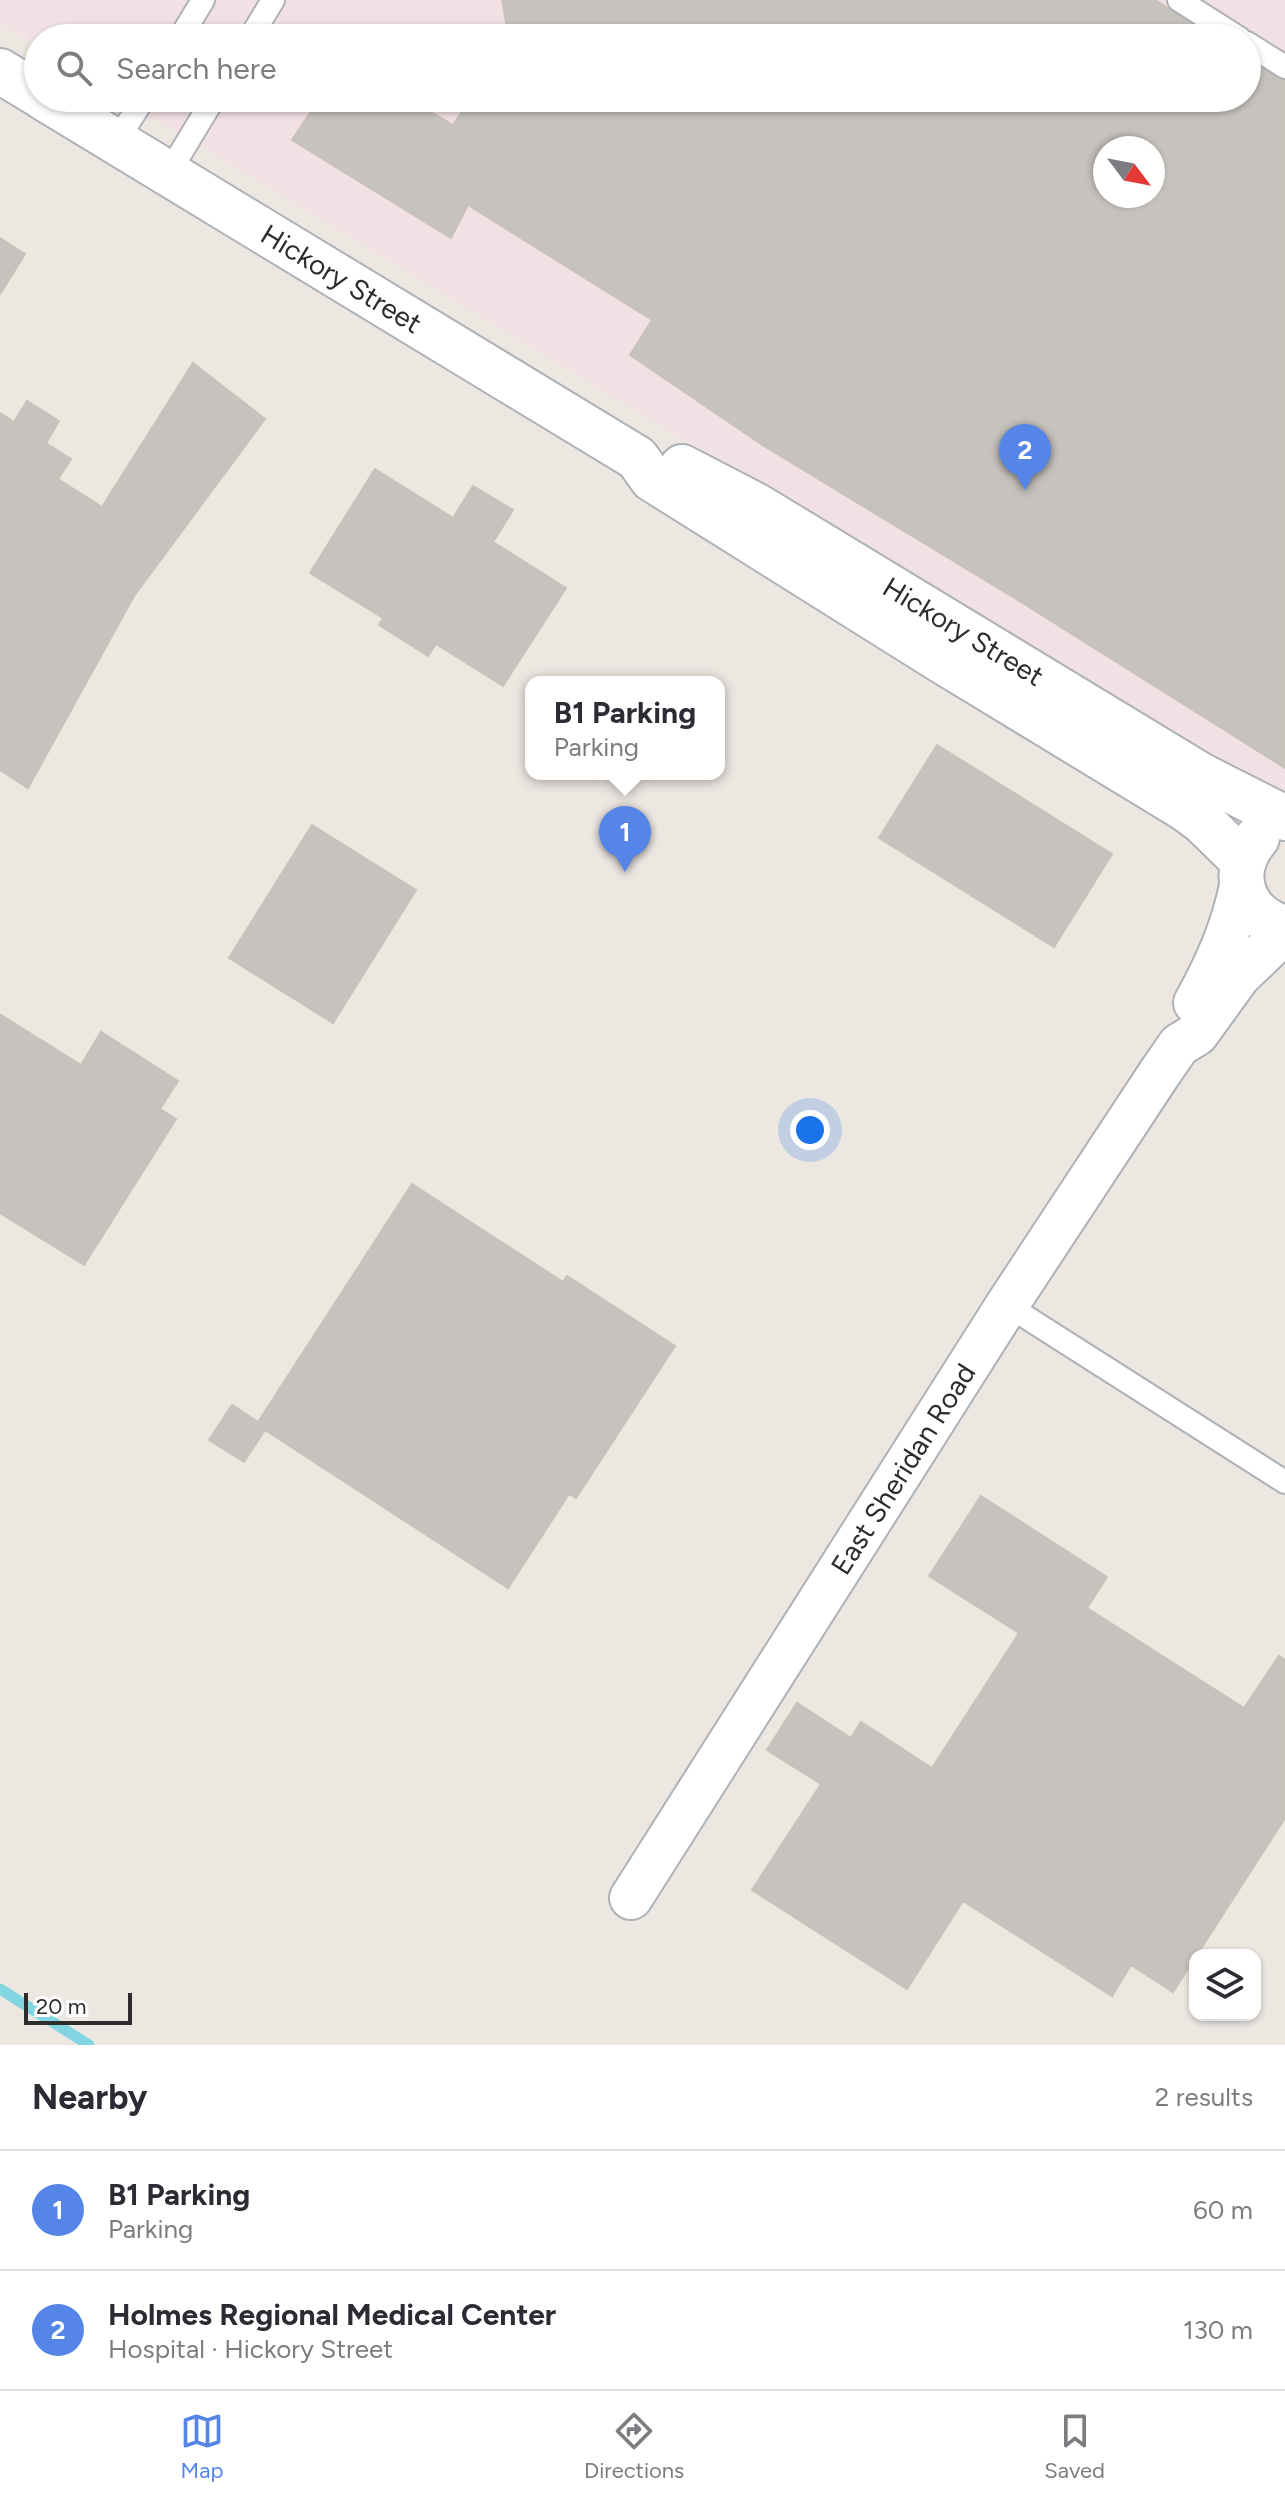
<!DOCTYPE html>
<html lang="en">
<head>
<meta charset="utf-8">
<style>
  body { margin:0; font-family:Figtree,sans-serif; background:#f2f2f3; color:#2b2b33 }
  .controls { position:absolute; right:24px; bottom:24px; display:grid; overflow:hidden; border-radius:16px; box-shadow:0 2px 6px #0004 }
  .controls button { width:72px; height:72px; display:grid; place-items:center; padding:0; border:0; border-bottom:2px solid #e1e1e2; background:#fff; color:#2b2b33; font:40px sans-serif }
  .compass { position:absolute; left:1093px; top:136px; width:72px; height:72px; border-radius:50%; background:#fff; box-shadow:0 2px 6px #0004; rotate:122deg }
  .scale { position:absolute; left:24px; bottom:20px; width:108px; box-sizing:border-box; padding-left:8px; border:4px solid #2d2d2d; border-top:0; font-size:22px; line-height:28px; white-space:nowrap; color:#2d2d2d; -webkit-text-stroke:6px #fff; paint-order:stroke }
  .you { position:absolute; left:810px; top:1130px; width:28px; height:28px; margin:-20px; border:6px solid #fff; border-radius:50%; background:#1a73e8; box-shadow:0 0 0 12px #1a73e833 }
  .badge { display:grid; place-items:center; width:52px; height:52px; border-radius:50%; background:#5585e6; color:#fff; font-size:26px; font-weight:700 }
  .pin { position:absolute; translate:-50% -66px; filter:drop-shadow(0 2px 4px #0008) }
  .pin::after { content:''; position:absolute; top:42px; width:28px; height:24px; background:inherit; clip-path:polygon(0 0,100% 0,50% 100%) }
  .popup { position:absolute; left:525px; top:676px; width:200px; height:104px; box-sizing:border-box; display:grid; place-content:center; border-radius:16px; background:#fff; filter:drop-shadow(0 2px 6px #0005); font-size:26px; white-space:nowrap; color:#7c7c81 }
  .popup b { font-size:30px; color:#2b2b33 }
  .popup::after { content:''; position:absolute; left:50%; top:100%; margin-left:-16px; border:16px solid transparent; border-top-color:#fff }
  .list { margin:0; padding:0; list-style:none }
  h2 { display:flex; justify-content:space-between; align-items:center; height:104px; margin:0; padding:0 32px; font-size:34px }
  h2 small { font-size:26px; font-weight:400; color:#7c7c81 }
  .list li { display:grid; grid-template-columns:52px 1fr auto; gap:24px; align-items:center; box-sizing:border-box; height:120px; padding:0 32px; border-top:2px solid #e1e1e2 }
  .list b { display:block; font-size:30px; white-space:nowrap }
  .list p { margin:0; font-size:26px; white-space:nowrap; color:#7c7c81 }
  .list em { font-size:26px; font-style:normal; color:#7c7c81 }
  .icon { flex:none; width:44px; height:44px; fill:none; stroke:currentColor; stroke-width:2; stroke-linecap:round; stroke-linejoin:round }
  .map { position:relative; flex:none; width:1285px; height:2045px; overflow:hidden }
  .search { position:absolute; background:#fff; box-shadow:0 2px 6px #0004; left:24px; right:24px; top:24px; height:88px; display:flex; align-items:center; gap:20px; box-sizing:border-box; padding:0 28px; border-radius:44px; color:#7c7c81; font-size:30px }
  .sheet { height:344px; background:#fff }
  nav { display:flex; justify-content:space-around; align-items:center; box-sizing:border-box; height:112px; border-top:2px solid #e1e1e2; background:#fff; font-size:22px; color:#7c7c81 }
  nav a { display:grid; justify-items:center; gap:4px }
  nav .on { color:#5585e6 }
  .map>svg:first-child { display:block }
  .medical { fill:#f2e1e4; fill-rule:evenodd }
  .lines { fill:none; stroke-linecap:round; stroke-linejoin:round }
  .stream { stroke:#82d6e2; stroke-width:11 }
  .building { fill:#c6c2bd; stroke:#c9c2bb; stroke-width:2; fill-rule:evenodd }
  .lane-casing { stroke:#aeb1b8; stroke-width:26 }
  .street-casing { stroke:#aeb1b8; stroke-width:46 }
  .secondary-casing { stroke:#aeb1b8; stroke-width:48 }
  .lane { stroke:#fff; stroke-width:22 }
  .street { stroke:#fff; stroke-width:42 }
  .secondary { stroke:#fff; stroke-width:44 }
  .labels { text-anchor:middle; stroke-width:8; stroke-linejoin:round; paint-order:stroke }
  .street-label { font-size:28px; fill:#2d2d2d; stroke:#fff }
</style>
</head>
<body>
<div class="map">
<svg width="1285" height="2045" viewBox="0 0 1285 2045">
  <rect width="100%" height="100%" fill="#ede7e2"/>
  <path class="medical" d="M0 0H1285V805L122 98H1247V38H38V47L0 23ZM1105 148H1153V196H1105Z"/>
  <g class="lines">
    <path class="stream" d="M0 1989 89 2045"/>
  </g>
  <path class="building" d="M502 0H1155L1215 38H509Z
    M1247 58 1285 81V768L1021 602 1058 546 804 386 764 446 630 355 652 320 468 205 451 238 292 140 320 98H407L453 125 471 98H1247ZM1105 148H1153V196H1105Z
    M0 238 25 254 0 294Z
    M193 363 265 419 134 596 28 788 0 770V413L14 422 27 401 59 421 46 443 71 459 58 479 102 507Z
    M804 386 1058 546 1021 602 764 446Z
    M375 469 453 518 473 486 513 510 493 542 566 588 503 686 436 644 428 656 379 625 383 618 310 573Z
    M937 745 1112 854 1054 947 879 838Z
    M312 825 416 890 333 1023 229 958Z
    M1 1015 81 1065 101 1032 178 1081 160 1109 176 1119 84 1265 0 1213Z
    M412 1184 563 1282 567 1276 675 1346 576 1498 569 1494 508 1588 265 1430 244 1462 209 1440 232 1405 258 1422Z
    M981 1496 1107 1577 1087 1608 1244 1708 1279 1656 1285 1660V1818L1173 1992 1131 1965 1112 1996 963 1901 907 1989 752 1890 821 1784 767 1750 797 1703 851 1738 861 1722 932 1768 1019 1633 929 1576Z"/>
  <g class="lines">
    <g class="lane-casing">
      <path id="lane" d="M1179 0 1239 38
        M180 38 203 0
        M250 38 273 0
        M1247 43 1285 67
        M116 142 144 98
        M168 174 214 98
        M1007 1305 1285 1482"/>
    </g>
    <g class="street-casing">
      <g id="street">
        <path d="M1195 1003C1216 965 1232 929 1241 886"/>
        <path id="s1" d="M631 1898 1007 1305 1159 1074 1179 1045 1197 1034 1239 976 1285 932"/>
      </g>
    </g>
    <g class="secondary-casing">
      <g id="secondary">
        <path d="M0 71 38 94"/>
        <path id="s2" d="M44 98 637 458 652 479 939 659 1184 808 1202 821 1243 861"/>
        <path id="s3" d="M682 467 757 506 1202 776 1285 818"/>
        <path d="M1257 838C1228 872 1241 915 1285 928"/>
      </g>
    </g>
    <use href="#lane" class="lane"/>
    <use href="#street" class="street"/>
    <use href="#secondary" class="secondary"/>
  </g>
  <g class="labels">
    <g class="street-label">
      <text dy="10" stroke="none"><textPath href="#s2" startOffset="348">Hickory Street</textPath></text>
      <text dy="10" stroke="none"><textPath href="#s3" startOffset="326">Hickory Street</textPath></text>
      <text dy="10" stroke="none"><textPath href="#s1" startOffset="508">East Sheridan Road</textPath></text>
    </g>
  </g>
</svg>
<div class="controls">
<button><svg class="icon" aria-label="layers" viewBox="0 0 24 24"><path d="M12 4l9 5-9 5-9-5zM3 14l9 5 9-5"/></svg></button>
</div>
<svg class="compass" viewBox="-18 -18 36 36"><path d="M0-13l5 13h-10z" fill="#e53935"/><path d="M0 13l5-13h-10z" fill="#7c7c81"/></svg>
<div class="scale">20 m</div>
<div class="you"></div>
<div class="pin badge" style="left:625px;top:872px">1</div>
<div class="popup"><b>B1 Parking</b>Parking</div>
<div class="pin badge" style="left:1025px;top:490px">2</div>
<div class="search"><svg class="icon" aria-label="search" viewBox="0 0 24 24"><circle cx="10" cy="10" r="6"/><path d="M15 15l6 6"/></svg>Search here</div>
</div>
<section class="sheet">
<h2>Nearby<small>2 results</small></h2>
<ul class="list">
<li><span class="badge">1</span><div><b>B1 Parking</b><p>Parking</p></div><em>60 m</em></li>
<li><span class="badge">2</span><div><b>Holmes Regional Medical Center</b><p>Hospital · Hickory Street</p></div><em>130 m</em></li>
</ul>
</section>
<nav>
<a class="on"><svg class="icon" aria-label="map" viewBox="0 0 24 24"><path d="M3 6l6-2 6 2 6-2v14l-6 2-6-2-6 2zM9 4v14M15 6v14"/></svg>Map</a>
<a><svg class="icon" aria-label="directions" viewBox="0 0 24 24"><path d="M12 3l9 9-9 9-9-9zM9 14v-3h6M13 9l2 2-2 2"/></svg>Directions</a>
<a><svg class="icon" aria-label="saved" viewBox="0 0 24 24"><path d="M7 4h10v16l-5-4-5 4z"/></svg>Saved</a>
</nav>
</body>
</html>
